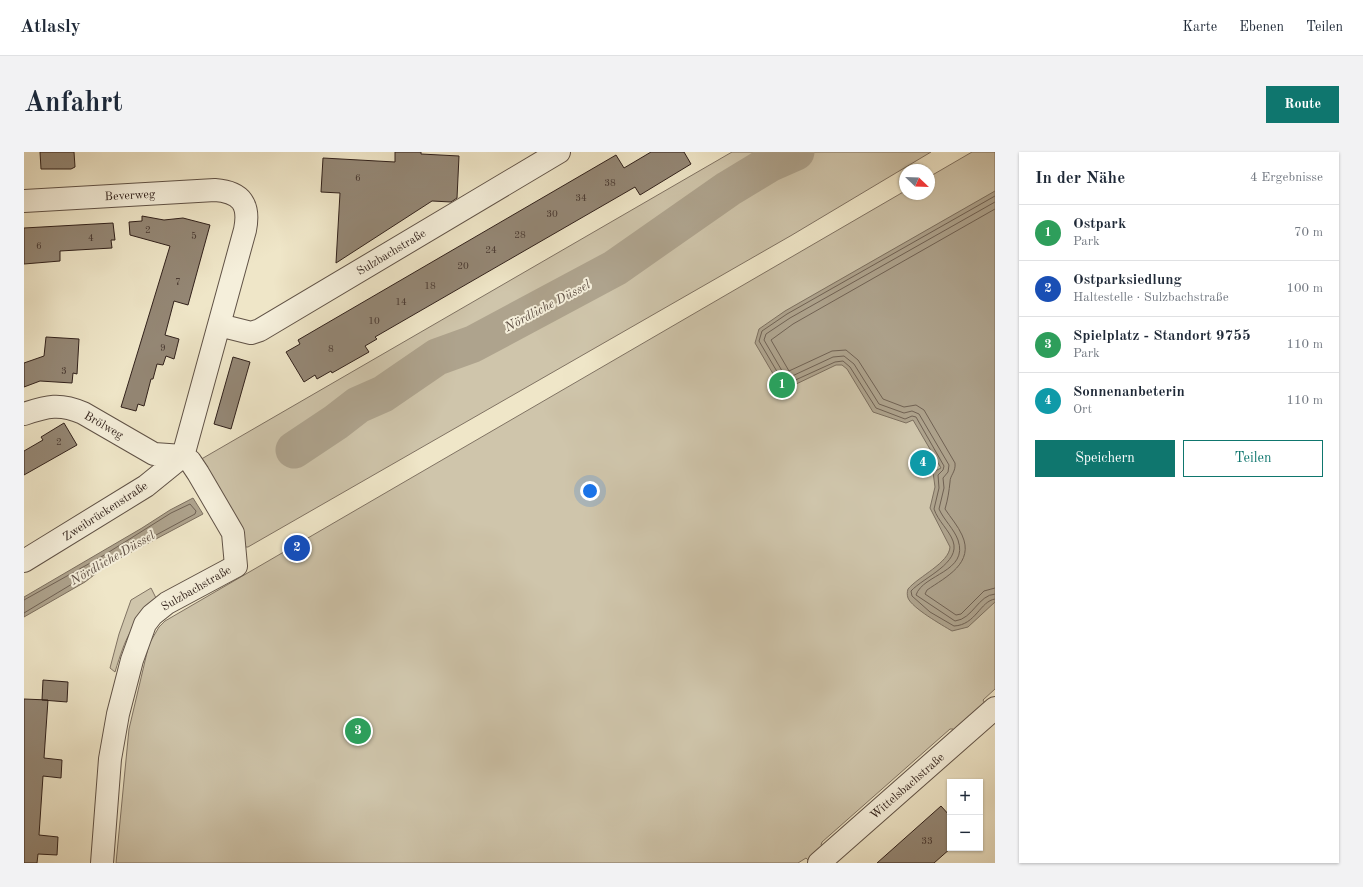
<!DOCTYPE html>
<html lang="de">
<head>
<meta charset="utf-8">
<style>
  body { margin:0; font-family:"Old Standard TT",serif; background:#f2f2f3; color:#1f2937 }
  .controls { position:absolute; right:12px; bottom:12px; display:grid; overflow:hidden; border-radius:0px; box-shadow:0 1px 3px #0004 }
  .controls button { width:36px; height:36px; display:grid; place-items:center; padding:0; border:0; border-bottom:1px solid #e0e1e3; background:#fff; color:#1f2937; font:20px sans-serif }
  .compass { position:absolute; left:875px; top:12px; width:36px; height:36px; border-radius:50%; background:#fff; box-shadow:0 1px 3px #0004; rotate:113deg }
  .you { position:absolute; left:566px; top:339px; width:14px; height:14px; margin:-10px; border:3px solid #fff; border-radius:50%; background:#1a73e8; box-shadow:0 0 0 6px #1a73e833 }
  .badge { display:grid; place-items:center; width:26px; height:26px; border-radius:50%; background:#0f766e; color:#fff; font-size:13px; font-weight:700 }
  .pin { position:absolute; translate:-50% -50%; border:2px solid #fff; box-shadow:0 1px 4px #0006 }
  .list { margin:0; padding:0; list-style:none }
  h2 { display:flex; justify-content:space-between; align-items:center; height:52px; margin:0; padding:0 16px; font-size:17px }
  h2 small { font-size:13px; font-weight:400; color:#747a83 }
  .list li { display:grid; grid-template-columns:26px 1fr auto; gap:12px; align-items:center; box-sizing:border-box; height:56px; padding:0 16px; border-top:1px solid #e0e1e3 }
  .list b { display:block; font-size:15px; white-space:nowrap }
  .list p { margin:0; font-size:13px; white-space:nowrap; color:#747a83 }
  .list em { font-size:13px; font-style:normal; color:#747a83 }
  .actions { display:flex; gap:8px; padding:12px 16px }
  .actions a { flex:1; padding:9px 0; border:1px solid #0f766e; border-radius:0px; text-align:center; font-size:14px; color:#0f766e }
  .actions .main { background:#0f766e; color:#fff }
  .map { position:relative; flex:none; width:971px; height:711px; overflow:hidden; border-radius:0px }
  header { display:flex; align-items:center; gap:24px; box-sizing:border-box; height:56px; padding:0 20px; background:#fff; border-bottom:1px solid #e0e1e3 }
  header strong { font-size:19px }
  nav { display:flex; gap:22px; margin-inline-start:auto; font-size:14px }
  .intro { display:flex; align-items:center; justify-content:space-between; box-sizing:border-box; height:96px; padding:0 24px }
  h1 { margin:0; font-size:28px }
  .button { padding:10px 18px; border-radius:0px; background:#0f766e; color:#fff; font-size:14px; font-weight:700 }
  main { display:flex; gap:24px; padding:0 24px }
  aside { flex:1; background:#fff; border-radius:0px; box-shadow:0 1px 3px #0004 }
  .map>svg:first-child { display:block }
  .green { fill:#cfc5ab; stroke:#807363 }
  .water { fill:#aea38d; stroke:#7c6f5f }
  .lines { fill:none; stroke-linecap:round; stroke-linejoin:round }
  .shore { stroke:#706254; stroke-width:1 }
  .river { stroke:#aea38d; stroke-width:37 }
  .building { fill:#948775; stroke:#31211b }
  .minor-casing { stroke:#605246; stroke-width:24 }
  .minor { stroke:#f5efdb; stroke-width:22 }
  .labels { text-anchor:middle; stroke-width:4; stroke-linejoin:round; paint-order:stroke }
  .number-label { font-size:10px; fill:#4a3a32 }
  .street-label { font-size:12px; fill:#31211b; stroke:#f5efdb }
  .water-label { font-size:13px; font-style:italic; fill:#5d4e43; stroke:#f5efdb }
</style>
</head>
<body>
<header>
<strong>Atlasly</strong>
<nav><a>Karte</a><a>Ebenen</a><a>Teilen</a></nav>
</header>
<div class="intro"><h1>Anfahrt</h1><a class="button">Route</a></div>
<main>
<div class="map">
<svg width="971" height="711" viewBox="0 0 971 711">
  <rect width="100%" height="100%" fill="#efe6c8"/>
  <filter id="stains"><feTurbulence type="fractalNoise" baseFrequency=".005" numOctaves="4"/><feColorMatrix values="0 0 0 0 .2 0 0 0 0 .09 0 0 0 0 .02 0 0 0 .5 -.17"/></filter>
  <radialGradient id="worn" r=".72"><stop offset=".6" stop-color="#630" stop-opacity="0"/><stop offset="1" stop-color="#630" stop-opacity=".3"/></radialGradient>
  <path class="green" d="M708 0H907L768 83 224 395H219L174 309Z
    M948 0H971V537L959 548 963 555 933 582 929 577H926L798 690 797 693 800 696 785 709 782 706 774 711H92L105 577 125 492 135 475 141 469 881 39V42H905V25Z
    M127 436 132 446C107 474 102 484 91 520L86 516 95 482 107 448Z"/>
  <path class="water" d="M971 39V450L944 475 928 479C918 473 888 456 884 446 883 443 883 440 884 437 895 424 925 411 926 395L906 356 911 335 909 320 917 316 889 268 882 271 849 260 823 217 818 213H812L768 234 755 232 731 191 735 177 761 159Z
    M169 346 179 362 83 413 61 430 0 465V445L118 376 146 358Z"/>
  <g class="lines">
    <path class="shore" d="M971 44 763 162 738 179 735 189 758 228 767 230 811 210 819 209 826 215 852 256 881 267 888 264 892 265 920 314 919 318 914 323 915 336 910 357C914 369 925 378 929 389 937 411 900 425 887 439L888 444 906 460 930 474C952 473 956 449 971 447
      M971 50 766 166 742 182 740 188 761 224 766 225 809 205 820 204 830 212 855 252 880 261 888 259 895 262 925 313 924 320 919 326 920 336 915 357C920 368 930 377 934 388 945 420 899 422 892 443L931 469C949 467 954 443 971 442
      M971 57 769 172 747 188 765 219 808 199 822 198 834 208 859 247 880 255 892 253 900 258 931 311C932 320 926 323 926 330 925 339 924 347 921 357 927 366 934 374 938 383 951 411 922 425 903 438L901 442 932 463 937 462 960 439 971 436
      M0 448 77 405 147 361 166 352 172 359 171 362 82 410 58 426 0 461"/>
    <path class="river" d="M270 298 312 270 334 253 359 242 413 205 449 192 591 116 704 37 747 11 772 0"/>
  </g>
  <path class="building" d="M16 0H50L51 15 47 17H17Z
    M371 0H397V2L435 4 433 46 427 50 408 49 312 111 316 41 297 40 299 6 371 10Z
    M627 0H660L667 12 616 43 611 35 351 185 353 187 341 194 345 200 308 221 307 219 293 227 291 223 280 230 262 200 276 192 274 188 592 3 600 16Z
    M118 64 140 68 159 66 186 73 164 153 150 149 141 183 155 187 150 207 142 204 139 213 133 212 129 227H127L120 254 114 252 112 259 97 255 146 94 106 83 105 70 118 69Z
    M89 71 91 88H87L88 96 36 99V109L0 112V76Z
    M22 185 55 187 53 222 49 221 48 231 16 229 0 235V211L20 204Z
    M209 205 226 210 207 277 190 272Z
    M40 271 53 293 0 323V299L19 288 17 285Z
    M19 528 44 530 43 550 18 548Z
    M0 547 24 548 20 606 38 608 37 626 19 624 15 683 34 685 33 703 14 702 13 711H0Z
    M917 654 926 664 927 696 910 711H853Z"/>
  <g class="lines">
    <g class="minor-casing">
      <path id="minor" d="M0 49 191 38C218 40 226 53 221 78L159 304
        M195 173 227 181 236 178 535 0
        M0 262C23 254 36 251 59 261L130 302 159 304
        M0 409 122 334 159 304
        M78 711 86 607 94 562 108 508 121 472 128 463 143 451 212 414 209 381 174 321 166 309 159 304
        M795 711 971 556"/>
    </g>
    <use href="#minor" class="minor"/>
  </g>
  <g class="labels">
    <g class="number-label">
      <text x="334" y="29">6</text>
      <text x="586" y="34">38</text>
      <text x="557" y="49">34</text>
      <text x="528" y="65">30</text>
      <text x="124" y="81">2</text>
      <text x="496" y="86">28</text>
      <text x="170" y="87">5</text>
      <text x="67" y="89">4</text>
      <text x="15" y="97">6</text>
      <text x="467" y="101">24</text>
      <text x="439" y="117">20</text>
      <text x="154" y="133">7</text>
      <text x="406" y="137">18</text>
      <text x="377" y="153">14</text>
      <text x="350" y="172">10</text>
      <text x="139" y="199">9</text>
      <text x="307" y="200">8</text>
      <text x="40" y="222">3</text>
      <text x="35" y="293">2</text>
      <text x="903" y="692">33</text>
    </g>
    <g class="street-label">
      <text transform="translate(106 43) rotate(-3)" y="4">Beverweg</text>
      <text transform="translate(367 100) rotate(-31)" y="4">Sulzbachstraße</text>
      <text transform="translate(80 273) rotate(30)" y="4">Brölweg</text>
      <text transform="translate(81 359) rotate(-33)" y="4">Zweibrückenstraße</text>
      <text transform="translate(172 436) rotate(-30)" y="4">Sulzbachstraße</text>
      <text transform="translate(883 634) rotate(-41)" y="4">Wittelsbachstraße</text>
    </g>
    <g class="water-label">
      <text transform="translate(523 153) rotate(-28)" y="5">Nördliche Düssel</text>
      <text transform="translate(88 405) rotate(-30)" y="5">Nördliche Düssel</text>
    </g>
  </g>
  <rect width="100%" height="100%" filter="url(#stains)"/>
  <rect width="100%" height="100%" fill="url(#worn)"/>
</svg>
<div class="controls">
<button>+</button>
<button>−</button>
</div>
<svg class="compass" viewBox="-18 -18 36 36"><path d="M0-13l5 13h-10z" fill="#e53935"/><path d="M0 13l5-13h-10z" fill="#747a83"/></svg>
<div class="you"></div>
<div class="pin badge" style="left:758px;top:233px;background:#2e9e5b">1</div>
<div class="pin badge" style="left:273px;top:396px;background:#1a4fb4">2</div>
<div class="pin badge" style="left:334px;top:579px;background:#2e9e5b">3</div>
<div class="pin badge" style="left:899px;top:311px;background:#0f9aa8">4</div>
</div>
<aside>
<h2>In der Nähe<small>4 Ergebnisse</small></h2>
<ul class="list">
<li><span class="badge" style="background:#2e9e5b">1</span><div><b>Ostpark</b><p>Park</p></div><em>70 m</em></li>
<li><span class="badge" style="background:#1a4fb4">2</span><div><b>Ostparksiedlung</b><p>Haltestelle · Sulzbachstraße</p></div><em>100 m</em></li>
<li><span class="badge" style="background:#2e9e5b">3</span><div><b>Spielplatz - Standort 9755</b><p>Park</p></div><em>110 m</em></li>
<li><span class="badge" style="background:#0f9aa8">4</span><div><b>Sonnenanbeterin</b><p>Ort</p></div><em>110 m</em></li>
</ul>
<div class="actions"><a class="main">Speichern</a><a>Teilen</a></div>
</aside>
</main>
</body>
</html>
